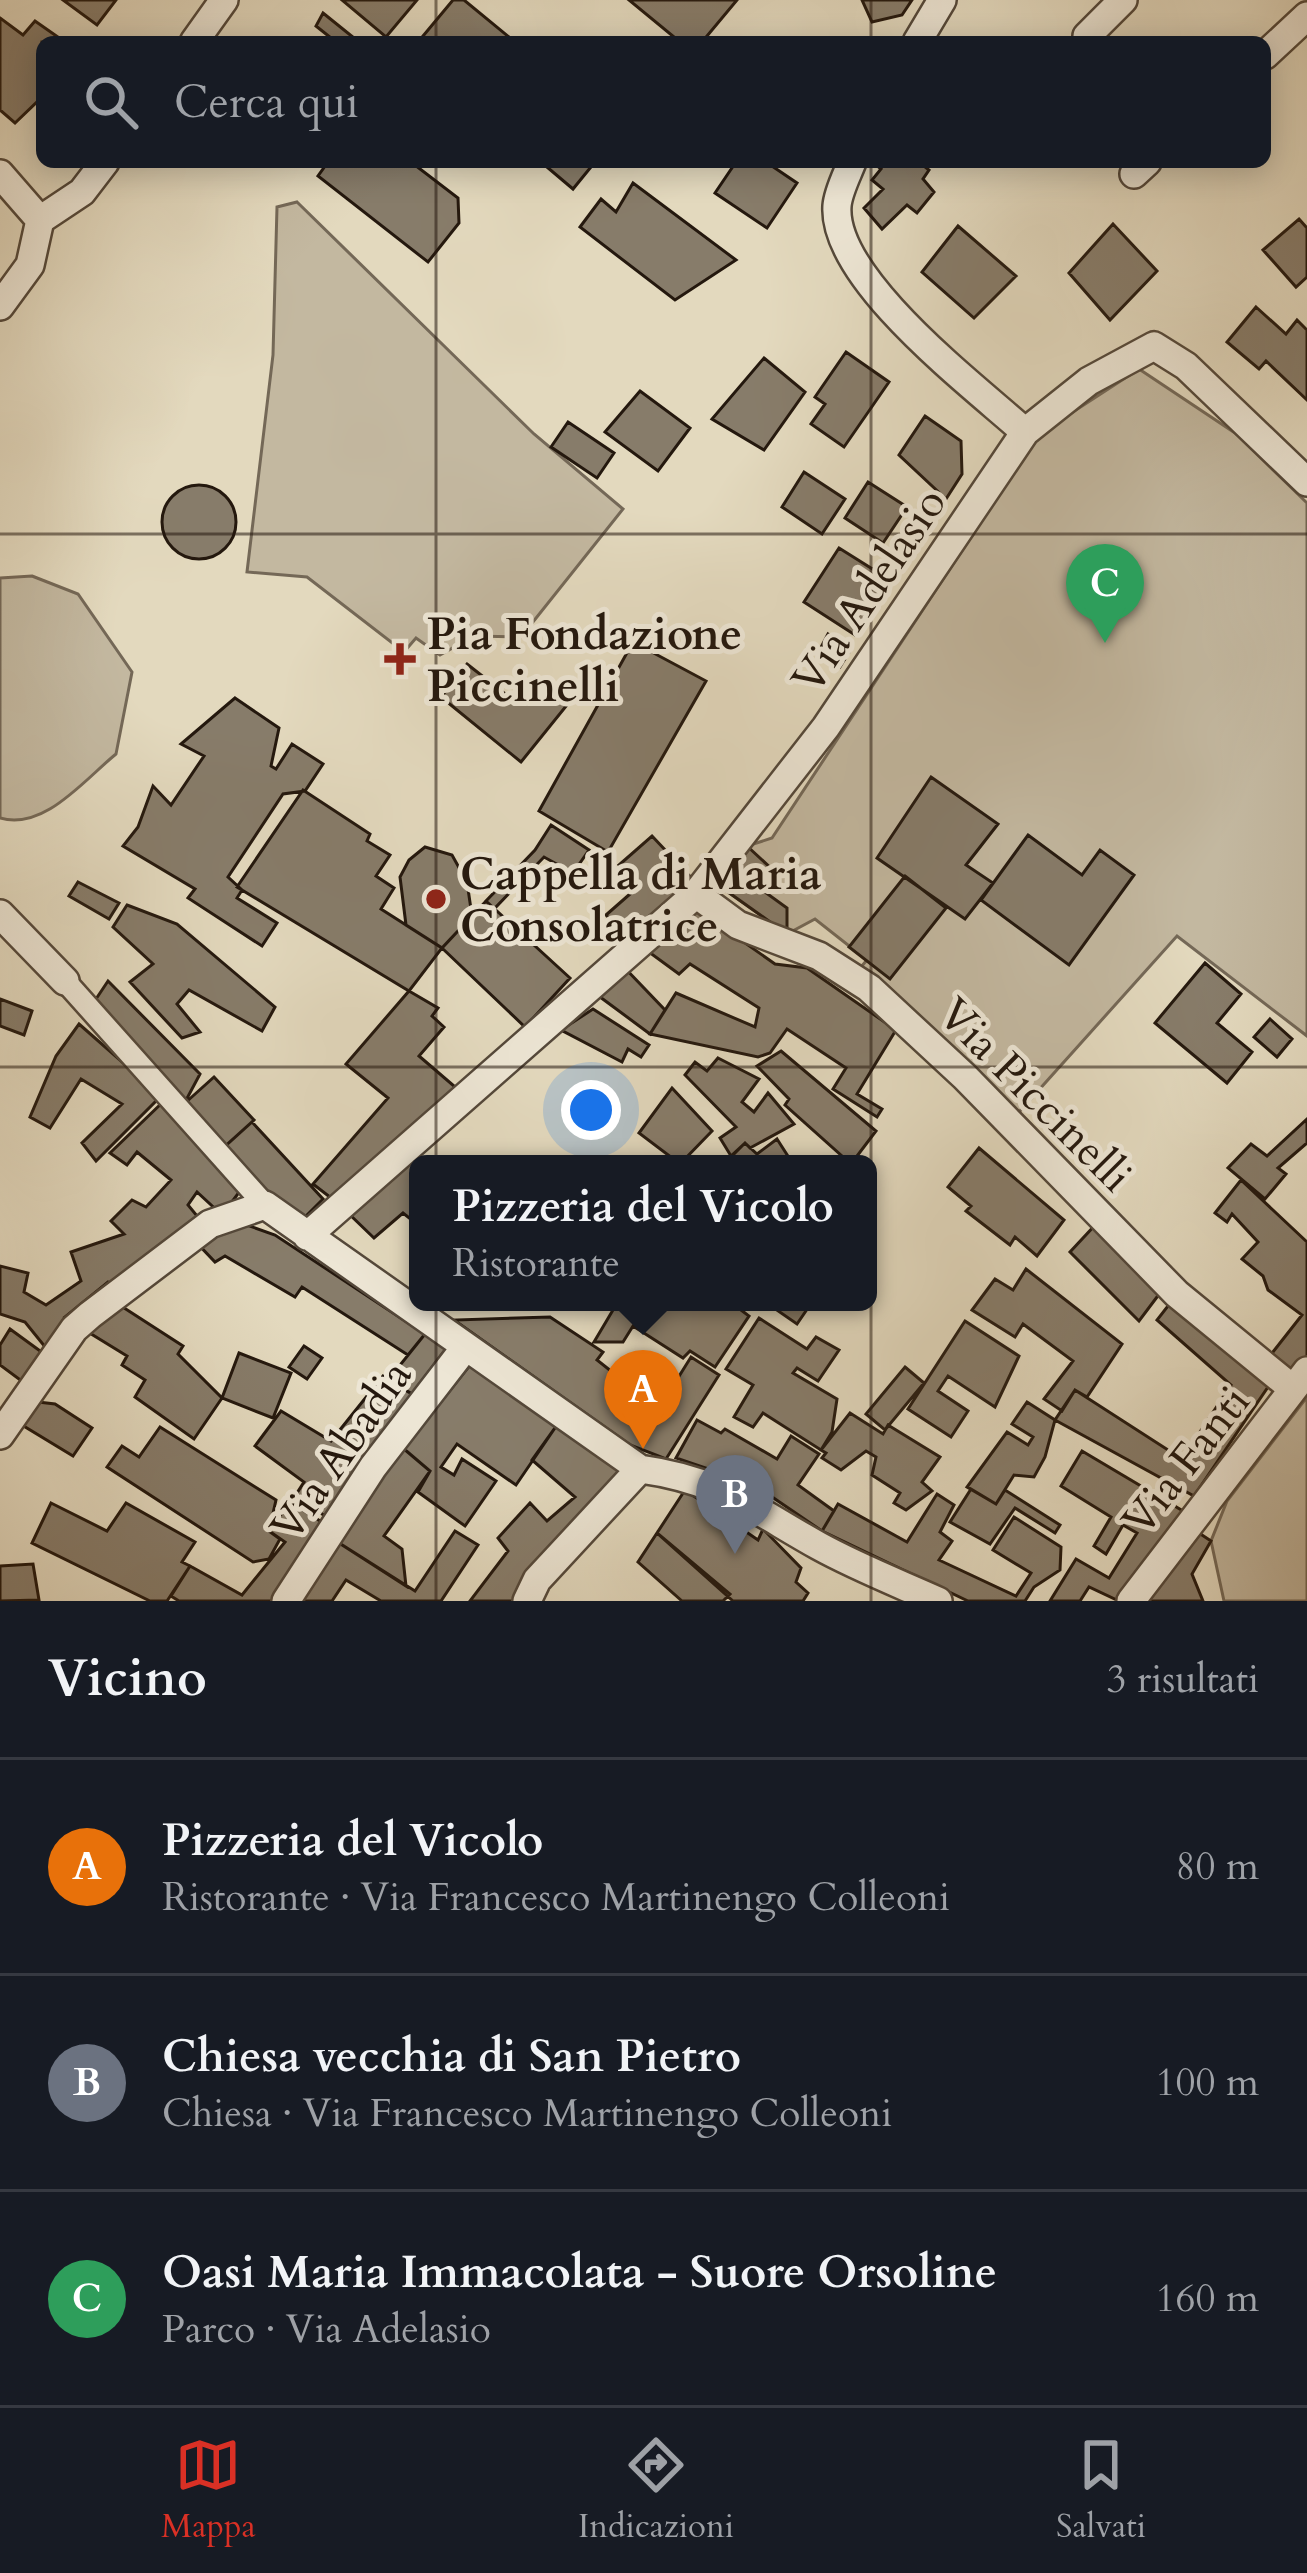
<!DOCTYPE html>
<html lang="it">
<head>
<meta charset="utf-8">
<style>
  body { margin:0; font-family:Cardo,serif; background:#242831; color:#f1f3f6 }
  .you { position:absolute; left:591px; top:1110px; width:42px; height:42px; margin:-30px; border:9px solid #fff; border-radius:50%; background:#1a73e8; box-shadow:0 0 0 18px #1a73e833 }
  .badge { display:grid; place-items:center; width:78px; height:78px; border-radius:50%; background:#d93025; color:#fff; font-size:39px; font-weight:700 }
  .pin { position:absolute; translate:-50% -99px; filter:drop-shadow(0 3px 6px #0008) }
  .pin::after { content:''; position:absolute; top:63px; width:42px; height:36px; background:inherit; clip-path:polygon(0 0,100% 0,50% 100%) }
  .popup { position:absolute; left:409px; top:1155px; width:468px; height:156px; box-sizing:border-box; display:grid; place-content:center; border-radius:18px; background:#171b24; filter:drop-shadow(0 3px 9px #0005); font-size:39px; white-space:nowrap; color:#9ea1a6 }
  .popup b { font-size:45px; color:#f1f3f6 }
  .popup::after { content:''; position:absolute; left:50%; top:100%; margin-left:-24px; border:24px solid transparent; border-top-color:#171b24 }
  .list { margin:0; padding:0; list-style:none }
  h2 { display:flex; justify-content:space-between; align-items:center; height:156px; margin:0; padding:0 48px; font-size:51px }
  h2 small { font-size:39px; font-weight:400; color:#9ea1a6 }
  .list li { display:grid; grid-template-columns:78px 1fr auto; gap:36px; align-items:center; box-sizing:border-box; height:216px; padding:0 48px; border-top:3px solid #363941 }
  .list b { display:block; font-size:45px; white-space:nowrap }
  .list p { margin:0; font-size:39px; white-space:nowrap; color:#9ea1a6 }
  .list em { font-size:39px; font-style:normal; color:#9ea1a6 }
  .icon { flex:none; width:66px; height:66px; fill:none; stroke:currentColor; stroke-width:2; stroke-linecap:round; stroke-linejoin:round }
  .map { position:relative; flex:none; width:1307px; height:1601px; overflow:hidden }
  .search { position:absolute; background:#171b24; box-shadow:0 6px 30px #0003; left:36px; right:36px; top:36px; height:132px; display:flex; align-items:center; gap:30px; box-sizing:border-box; padding:0 42px; border-radius:18px; color:#9ea1a6; font-size:45px }
  .sheet { height:804px; background:#171b24 }
  nav { display:flex; justify-content:space-around; align-items:center; box-sizing:border-box; height:168px; border-top:3px solid #363941; background:#171b24; font-size:33px; color:#9ea1a6 }
  nav a { display:grid; justify-items:center; gap:6px }
  nav .on { color:#d93025 }
  .map>svg:first-child { display:block }
  .green { fill:#c3b8a0; stroke:#746857; stroke-width:3 }
  .building { fill:#877c6a; stroke:#24180e; stroke-width:3 }
  .lines { fill:none; stroke-linecap:round; stroke-linejoin:round }
  .pedestrian-casing { stroke:#54483a; stroke-width:26 }
  .minor-casing { stroke:#54483a; stroke-width:32 }
  .pedestrian { stroke:#ede6d5; stroke-width:21 }
  .minor { stroke:#ede6d5; stroke-width:27 }
  .grid { fill:none; stroke:#24180e; stroke-width:3; stroke-opacity:0.55 }
  .poi-dot { fill:#8f2418; stroke:#ede6d5; stroke-width:4.5 }
  .labels { text-anchor:middle; stroke-width:10; stroke-linejoin:round; paint-order:stroke }
  .street-label { font-size:45px; fill:#24180e; stroke:#ede6d5 }
  .poi-label { font-size:45px; font-weight:bold; fill:#24180e; stroke:#ede6d5; text-anchor:start }
</style>
</head>
<body>
<div class="map">
<svg width="1307" height="1601" viewBox="0 0 1307 1601">
  <rect width="100%" height="100%" fill="#e3d9be"/>
  <filter id="stains"><feTurbulence type="fractalNoise" baseFrequency=".00167" numOctaves="4"/><feColorMatrix values="0 0 0 0 .2 0 0 0 0 .09 0 0 0 0 .02 0 0 0 .5 -.17"/></filter>
  <radialGradient id="worn" r=".72"><stop offset=".6" stop-color="#630" stop-opacity="0"/><stop offset="1" stop-color="#630" stop-opacity=".3"/></radialGradient>
  <path class="green" d="M297 202 534 434 623 509 521 637 474 636 440 655 416 638 404 652 307 577 247 572 273 355 277 207Z
    M1139 369 1235 433 1307 503V1036L1177 936 1019 1112 861 967 867 960 815 919 787 934 721 887 747 846 772 838 1039 434Z
    M32 576 78 594 132 672 116 754C84 780 44 831 0 818V578Z
    M1307 1397V1601H1224L1211 1541 1227 1501Z"/>
  <path class="building" d="M63 0H116L97 25Z
    M342 0H417L386 37Z
    M453 0H464L515 42H418Z
    M629 0H737L702 42H680Z
    M862 0H912L902 15 872 22Z
    M323 13 359 42H336L316 26Z
    M0 18 23 35 35 21 65 42H42V97L15 123 0 110Z
    M328 162H411L458 198 459 223 428 262 318 176Z
    M541 162H595L573 189Z
    M736 162H766L797 183 767 228 715 193Z
    M919 162 929 170 923 179 934 192 917 213 907 205 882 229 864 208 883 189 872 180 881 169 874 163Z
    M633 183 736 260 675 300 580 227 601 199 616 212Z
    M1299 219 1307 228V277L1296 287 1263 250Z
    M1113 224 1157 271 1110 320 1069 273Z
    M958 226 1016 276 974 318 922 272Z
    M1256 307 1286 334 1297 320 1307 330V400L1266 361 1259 369 1227 342Z
    M846 352 889 382 844 447 811 424 825 404 815 397Z
    M764 358 805 392 764 450 712 419Z
    M640 391 690 428 658 471 605 432Z
    M925 416 961 441 962 474 946 499 899 455Z
    M568 422 614 453 597 478 551 447Z
    M804 472 845 499 822 534 782 507Z
    M868 482 907 507 883 543 845 518Z
    M162 522a37 37 0 1 1 74 0a37 37 0 1 1-74 0Z
    M839 548 890 580 855 635 804 602Z
    M828 634 851 649 840 667 818 653Z
    M633 642 706 681 608 852 539 811Z
    M467 664 517 703 535 679 567 705 521 762 441 697Z
    M235 698 279 728 271 766 276 769 292 744 323 764 305 791 283 794 228 877 242 890 237 898 277 923 262 946 188 898 195 889 123 846 138 827 153 786 171 805 204 756 181 744Z
    M931 777 998 824 966 865 993 883 965 919 877 858Z
    M303 790 370 834 367 841 390 855 376 876 394 888 381 909 442 948 409 991 237 887Z
    M551 825 589 850 573 873 544 857 494 909 486 901 535 850Z
    M1028 835 1082 875 1100 850 1134 875 1069 965 981 900Z
    M652 836 698 885 630 943 606 915 638 887 619 865Z
    M747 846 774 871 762 890 787 908V934L721 887Z
    M425 847 452 855 467 882 472 916 442 948 406 925 400 877 409 860Z
    M905 876 946 908 890 979 849 947Z
    M78 882 119 903 109 919 69 896Z
    M486 901 570 978 525 1027 442 948Z
    M127 905 177 924 275 1007 262 1031 189 990 177 1004 200 1032 182 1038 130 982 153 964 113 927Z
    M127 905 177 924 275 1007 262 1031 189 990 177 1004 200 1032 182 1038 130 982 153 964 113 927Z
    M691 905 775 964 807 968 896 1030 857 1094 882 1109 877 1117 833 1089 846 1068 787 1029 770 1053 758 1057 650 1034 676 993 755 1027 759 1008 690 964 679 974 642 947Z
    M1205 963 1241 994 1217 1023 1252 1052 1227 1083 1155 1023Z
    M621 964 665 1010 650 1034 592 991Z
    M108 981 200 1074 184 1104 92 1005Z
    M409 991 438 1008 432 1016 444 1027 419 1056 461 1092 335 1201 313 1184 388 1098 346 1064Z
    M0 999 32 1011 24 1035 0 1026Z
    M593 1009 649 1045 641 1057 628 1049 622 1062 561 1030Z
    M1270 1019 1292 1039 1277 1057 1254 1037Z
    M79 1024 161 1096 96 1161 82 1143 122 1104 81 1079 50 1128 30 1117 56 1056Z
    M781 1051 876 1131 851 1164 785 1105 789 1099 757 1066Z
    M718 1058 759 1079 742 1102 754 1112 768 1093 794 1124 750 1148 745 1143 731 1156 720 1138 736 1127 685 1075 695 1062 707 1071Z
    M214 1077 254 1120 223 1148 184 1104Z
    M672 1088 712 1131 680 1164 639 1133Z
    M163 1102 223 1148 252 1122 323 1199 299 1223 243 1187 222 1215 197 1192 188 1205 202 1222 122 1290 108 1282 65 1317 72 1321 50 1353 25 1322 0 1314V1266L28 1273 24 1292 46 1305 81 1281 71 1252 124 1234 111 1221 132 1200 146 1207 171 1180 137 1152 127 1165 110 1153Z
    M163 1102 223 1148 252 1122 323 1199 299 1223 243 1187 222 1215 197 1192 188 1205 202 1222 122 1290 108 1282 65 1317 72 1321 50 1353 25 1322 0 1314V1266L28 1273 24 1292 46 1305 81 1281 71 1252 124 1234 111 1221 132 1200 146 1207 171 1180 137 1152 127 1165 110 1153Z
    M1307 1119V1143L1278 1168 1286 1174 1265 1199 1228 1168 1251 1144 1267 1156Z
    M777 1139 793 1164H724L745 1143 757 1154Z
    M406 1148 425 1164H418V1225L403 1213 374 1238 347 1212Z
    M979 1148 1064 1220 1037 1256 1015 1237 1010 1245 966 1211 971 1206 948 1187Z
    M1241 1180 1307 1242V1369L1300 1380 1269 1357 1302 1315 1268 1290 1263 1276 1242 1259 1258 1242 1232 1214 1227 1222 1215 1213Z
    M1098 1222 1163 1289 1139 1321 1070 1252Z
    M244 1224 275 1235 425 1334 408 1355 302 1287 295 1297 225 1256 215 1262 196 1242Z
    M1026 1269 1122 1344 1087 1397 1075 1390 1062 1411 1044 1399 1073 1361 1023 1324 1015 1337 972 1310 995 1279 1013 1290Z
    M601 1302H745L741 1310 749 1316 715 1367 690 1351 683 1358 633 1326 623 1342H594L613 1310Z
    M774 1302H812L797 1324 771 1306Z
    M1171 1302 1272 1381 1194 1496 1055 1420 1075 1390 1182 1459 1231 1385 1157 1320Z
    M118 1304 183 1346 178 1354 222 1398 194 1439 135 1397 145 1380 122 1365 127 1356 88 1332Z
    M550 1317 603 1352 597 1360 645 1398 654 1385 668 1394 691 1357 719 1375 666 1459 630 1445 454 1320Z
    M759 1318 807 1349 816 1337 839 1350 818 1381 797 1368 793 1373 837 1399 832 1432 821 1450 763 1413 753 1427 734 1417 753 1385 726 1369Z
    M965 1321 1019 1356 995 1407 948 1376 938 1391 968 1411 951 1437 908 1409Z
    M10 1329 47 1356 23 1382 0 1365V1345Z
    M425 1334 446 1349 412 1394 388 1380Z
    M304 1346 322 1358 307 1379 289 1367Z
    M239 1353 291 1373 273 1418 222 1398Z
    M470 1365 557 1425 516 1485 457 1444 441 1467 454 1475 462 1459 496 1481 465 1526 418 1492 430 1471 397 1443 439 1404Z
    M905 1367 924 1383 885 1430 866 1414Z
    M383 1376 412 1394 331 1520 295 1496 304 1482 255 1446 281 1411 331 1441Z
    M38 1402 55 1404 92 1428 73 1456 22 1425Z
    M1027 1402 1055 1420 1045 1457 1034 1477 1014 1475 996 1504 967 1487 1007 1432 1028 1445 1033 1437 1012 1424Z
    M850 1413 883 1434 888 1425 940 1457 922 1482 932 1491 906 1510 894 1503 900 1493 872 1475 876 1457 866 1451 841 1470 822 1458 826 1453 821 1450Z
    M697 1420 721 1433 725 1429 777 1459 791 1436 819 1454 798 1485 834 1511 822 1531 753 1484 676 1458Z
    M557 1425 622 1469 515 1601H470L508 1551 498 1538 530 1503 547 1521 575 1497 532 1460Z
    M160 1427 276 1500 269 1531 280 1539 269 1559 253 1562 107 1467 122 1446 139 1457Z
    M397 1443 430 1471 384 1536 402 1549 406 1586 336 1541Z
    M1082 1451 1183 1511 1119 1601 1089 1587 1080 1601H1050L1076 1559 1109 1578 1137 1533 1123 1525 1106 1554 1094 1546 1111 1517 1061 1486Z
    M971 1489 996 1504 1005 1490 1060 1525 1055 1533 1015 1508 990 1544 950 1522Z
    M685 1490 758 1540 763 1529 801 1568 796 1582 808 1593 803 1601H733L657 1533Z
    M937 1494 954 1505 940 1532 952 1541 939 1560 1016 1596 1031 1573 993 1550 1014 1517 1061 1547 1060 1570 1034 1587 1025 1601H968L822 1531 838 1504 907 1542Z
    M290 1502 328 1526 282 1601H179L171 1596 190 1566 242 1595 285 1542 269 1531Z
    M51 1503 107 1531 126 1503 195 1542 182 1562 190 1566 167 1601H150L32 1543Z
    M1193 1529 1211 1541 1192 1574 1203 1601H1151L1147 1593Z
    M455 1531 478 1545 441 1601H381L346 1580 332 1601H293L336 1541 415 1591Z
    M657 1533 730 1594 723 1601H682L638 1562Z
    M33 1564 39 1600 0 1601V1566Z"/>
  <g class="lines">
    <g class="pedestrian-casing">
      <path id="pedestrian" d="M65 981 265 1205"/>
    </g>
    <g class="minor-casing">
      <path id="minor" d="M1087 36 1123 0
        M194 42 224 0
        M917 42 942 0
        M1265 55 1307 16
        M852 162C847 175 838 192 837 206 832 279 974 386 1025 432
        M0 174 40 220
        M1134 174 1147 162
        M0 306 30 265 40 220 82 192 105 162
        M696 894 738 925 819 956 869 988 965 1077 1177 1294 1293 1389
        M0 914 65 981
        M307 1236 696 894 826 727 1025 432 1089 381 1154 346 1186 366 1307 482
        M0 1435 74 1329 90 1315 210 1224 265 1205 640 1469C720 1480 751 1508 819 1546 857 1567 898 1583 938 1601
        M286 1601 373 1467 464 1349
        M527 1601 537 1580 640 1469
        M1131 1601 1307 1371"/>
    </g>
    <use href="#pedestrian" class="pedestrian"/>
    <use href="#minor" class="minor"/>
  </g>
  <path class="grid" d="M436 0V42M871 0V42M436 162V1601M871 162V1601M0 534H1307M0 1067H1307"/>
  <g class="poi-dot">
    <path d="M394 641h12v12h12v12h-12v12h-12v-12h-12v-12h12z"/>
    <circle cx="436" cy="899" r="12"/>
  </g>
  <g class="labels">
    <g class="street-label">
      <text transform="translate(868 590) rotate(-56)" y="16">Via Adelasio</text>
      <text transform="translate(1036 1094) rotate(45)" y="16">Via Piccinelli</text>
      <text transform="translate(340 1450) rotate(-55)" y="16">Via Abadia</text>
      <text transform="translate(1185 1460) rotate(-52)" y="16">Via Fanti</text>
    </g>
    <g class="poi-label">
      <text x="427" y="649">Pia Fondazione<tspan x="427" dy="52">Piccinelli</tspan></text>
      <text x="460" y="889">Cappella di Maria<tspan x="460" dy="52">Consolatrice</tspan></text>
    </g>
  </g>
  <rect width="100%" height="100%" filter="url(#stains)"/>
  <rect width="100%" height="100%" fill="url(#worn)"/>
</svg>
<div class="you"></div>
<div class="pin badge" style="left:643px;top:1449px;background:#e8710a">A</div>
<div class="popup"><b>Pizzeria del Vicolo</b>Ristorante</div>
<div class="pin badge" style="left:735px;top:1554px;background:#6b7280">B</div>
<div class="pin badge" style="left:1105px;top:643px;background:#2e9e5b">C</div>
<div class="search"><svg class="icon" aria-label="search" viewBox="0 0 24 24"><circle cx="10" cy="10" r="6"/><path d="M15 15l6 6"/></svg>Cerca qui</div>
</div>
<section class="sheet">
<h2>Vicino<small>3 risultati</small></h2>
<ul class="list">
<li><span class="badge" style="background:#e8710a">A</span><div><b>Pizzeria del Vicolo</b><p>Ristorante · Via Francesco Martinengo Colleoni</p></div><em>80 m</em></li>
<li><span class="badge" style="background:#6b7280">B</span><div><b>Chiesa vecchia di San Pietro</b><p>Chiesa · Via Francesco Martinengo Colleoni</p></div><em>100 m</em></li>
<li><span class="badge" style="background:#2e9e5b">C</span><div><b>Oasi Maria Immacolata - Suore Orsoline</b><p>Parco · Via Adelasio</p></div><em>160 m</em></li>
</ul>
</section>
<nav>
<a class="on"><svg class="icon" aria-label="map" viewBox="0 0 24 24"><path d="M3 6l6-2 6 2 6-2v14l-6 2-6-2-6 2zM9 4v14M15 6v14"/></svg>Mappa</a>
<a><svg class="icon" aria-label="directions" viewBox="0 0 24 24"><path d="M12 3l9 9-9 9-9-9zM9 14v-3h6M13 9l2 2-2 2"/></svg>Indicazioni</a>
<a><svg class="icon" aria-label="saved" viewBox="0 0 24 24"><path d="M7 4h10v16l-5-4-5 4z"/></svg>Salvati</a>
</nav>
</body>
</html>
